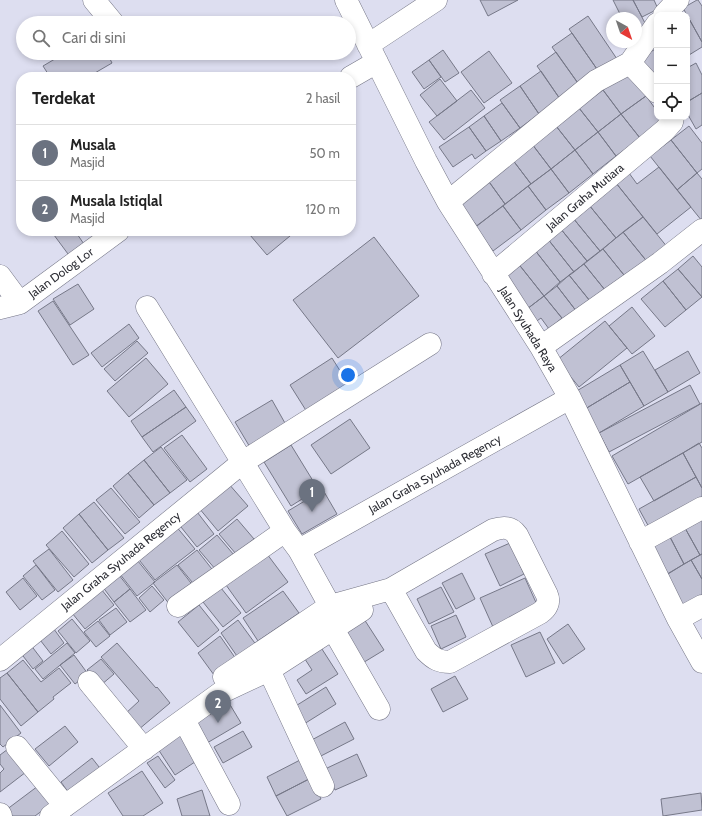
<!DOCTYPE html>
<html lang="id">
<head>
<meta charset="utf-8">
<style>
  body { margin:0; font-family:Cabin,sans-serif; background:#f6f6f6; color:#222 }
  .controls { position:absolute; right:12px; top:12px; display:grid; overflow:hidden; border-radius:8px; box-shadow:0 2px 6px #0003 }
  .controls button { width:36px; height:36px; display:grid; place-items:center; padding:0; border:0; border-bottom:1px solid #e0e0e0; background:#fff; color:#222; font:20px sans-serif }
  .compass { position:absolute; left:606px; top:12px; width:36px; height:36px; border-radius:50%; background:#fff; box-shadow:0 2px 6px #0003; rotate:140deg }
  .you { position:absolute; left:348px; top:375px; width:14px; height:14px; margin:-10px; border:3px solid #fff; border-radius:50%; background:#1a73e8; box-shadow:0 0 0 6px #1a73e833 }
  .badge { display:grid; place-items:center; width:26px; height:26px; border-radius:50%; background:#7a5a2f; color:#fff; font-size:13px; font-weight:700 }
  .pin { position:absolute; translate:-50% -33px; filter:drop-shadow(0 1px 2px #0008) }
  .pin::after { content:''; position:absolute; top:21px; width:14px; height:12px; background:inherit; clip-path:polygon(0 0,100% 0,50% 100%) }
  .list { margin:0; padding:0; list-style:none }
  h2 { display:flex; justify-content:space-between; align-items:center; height:52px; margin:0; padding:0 16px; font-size:17px }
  h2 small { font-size:13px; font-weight:400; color:#767676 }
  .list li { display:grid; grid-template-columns:26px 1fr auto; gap:12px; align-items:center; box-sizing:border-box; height:56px; padding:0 16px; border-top:1px solid #e0e0e0 }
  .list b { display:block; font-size:15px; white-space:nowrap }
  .list p { margin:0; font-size:13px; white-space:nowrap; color:#767676 }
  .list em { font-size:13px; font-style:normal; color:#767676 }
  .icon { flex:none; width:22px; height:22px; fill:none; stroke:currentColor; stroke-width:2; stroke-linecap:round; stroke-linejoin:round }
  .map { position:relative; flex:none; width:702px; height:816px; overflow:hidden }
  .search { position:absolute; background:#fff; box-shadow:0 2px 6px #0003; left:16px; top:16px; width:340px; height:44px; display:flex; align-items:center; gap:10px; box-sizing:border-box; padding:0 14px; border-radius:22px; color:#767676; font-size:15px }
  .panel { position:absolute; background:#fff; box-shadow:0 2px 6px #0003; left:16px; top:72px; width:340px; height:164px; border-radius:16px }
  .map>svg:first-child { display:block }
  .building { fill:#c0c1d3; stroke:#767888 }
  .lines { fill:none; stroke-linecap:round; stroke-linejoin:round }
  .minor-casing { stroke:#747585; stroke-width:23 }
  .minor { stroke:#fff; stroke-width:22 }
  .labels { text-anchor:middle; stroke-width:3; stroke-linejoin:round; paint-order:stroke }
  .street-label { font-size:12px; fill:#2d2e35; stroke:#fff }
</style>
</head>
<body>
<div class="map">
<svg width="702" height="816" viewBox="0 0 702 816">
  <rect width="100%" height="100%" fill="#dddef0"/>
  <path class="building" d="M480 0H518L488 16Z
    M613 0H633L646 25 636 30V18H622Z
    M633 0H654L658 9 642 17Z
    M697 0H698L702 6V42L683 8Z
    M687 15 702 42V47L689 55 687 52Z
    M588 16 617 59 599 72 569 29Z
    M572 33 599 72 580 86 552 47Z
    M657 48V83L639 59Z
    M443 50 459 73 445 82 429 60Z
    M489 51 512 83 484 103 461 72Z
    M556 52 580 86 560 99 537 66Z
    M65 53H107L112 63 88 77H50L43 66Z
    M429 60 441 77 424 89 412 72Z
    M696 63 702 75V93L687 102V68Z
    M541 71 560 99 539 114 520 86Z
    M627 71 646 96 621 114 603 90Z
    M440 79 457 101 437 116 420 95Z
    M520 86 539 114 520 128 500 100Z
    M471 90 485 108 444 140 429 122Z
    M603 90 621 114 598 132 579 108Z
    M702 93V125L696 129 687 113V102Z
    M646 96 657 111V117H662L664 120 640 138 621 114Z
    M502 103 520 128 501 141 484 116Z
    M579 108 598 132 575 150 556 126Z
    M621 114 640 138 616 156 598 132Z
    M484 116 501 141 486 151 469 127Z
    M556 126 575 150 551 169 532 144Z
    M689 126 702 143V169L697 173 671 140Z
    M469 127 486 151 475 159 472 154 453 167 439 147Z
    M598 132 616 156 593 174 575 150Z
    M671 140 697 173 677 190 650 156Z
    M532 144 551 169 531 184 512 159Z
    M575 150 593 174 569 193 551 169Z
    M512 159 531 184 505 204 487 179Z
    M659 167 691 207 657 234 616 183 629 173 637 184Z
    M551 169 569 193 546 210 528 186Z
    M697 173 702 179V221L677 190Z
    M487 179 505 204 477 226 457 201Z
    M616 183 643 217 616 238 589 205Z
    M528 186 546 210 521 230 503 206Z
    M589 205 616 238 600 251 573 218Z
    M503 206 521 230 493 251 475 227Z
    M643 217 668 248 649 264 623 232Z
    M573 218 600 251 587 261 560 228Z
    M560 228 587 261 574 272 547 238Z
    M51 231H75L86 247 71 258Z
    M255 231H296L267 255 250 235Z
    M623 232 649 264 628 280 603 249Z
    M374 237 419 296 338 358 293 300Z
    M547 238 574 272 560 282 534 249Z
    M534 249 560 282 544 296 517 262Z
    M603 249 628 280 609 295 584 264Z
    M693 256 702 267V297L678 269Z
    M517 262 544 296 527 309 500 276Z
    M584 264 605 290 590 301 569 275Z
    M678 269 702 297 686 310 663 281Z
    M569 275 590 301 577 312 557 286Z
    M663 281 686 310 665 327 641 299Z
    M78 284 94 309 70 325 53 299Z
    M557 286 577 312 565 322 544 296Z
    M544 296 562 318 549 329 541 318 534 323 527 309Z
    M53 301 89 355 73 365 38 311Z
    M632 307 655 336 632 354 609 326Z
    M605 321 627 348 579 387 557 360Z
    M129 324 139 338 102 367 91 353Z
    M137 341 148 353 115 381 104 369Z
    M643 351 668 392 644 406 620 365Z
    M688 351 700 373 668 392 655 370Z
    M146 358 168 384 129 417 107 391Z
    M332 358 349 385 307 412 290 385Z
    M620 365 630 382 585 409 575 392Z
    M630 382 644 406 599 433 585 409Z
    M690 385 700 404 609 452 599 433Z
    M174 390 186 407 142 437 131 421Z
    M272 400 290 432 254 454 235 422Z
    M702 403V442L628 484 612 456Z
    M186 407 196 421 153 452 142 437Z
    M350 419 370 448 331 474 311 445Z
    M182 435 207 469 190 482 164 448Z
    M699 443 702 448V488L683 453Z
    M291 445 318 489 291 506 264 462Z
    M161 447 187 480 170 493 144 460Z
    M683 453 696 477 654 501 640 477Z
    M144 460 170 493 154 505 128 473Z
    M128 473 154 505 139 518 113 486Z
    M696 477 702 488V500L650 529 639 509Z
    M228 483 248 506 218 531 199 508Z
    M111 488 140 522 125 534 96 500Z
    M323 490 337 514 302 534 288 511Z
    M94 502 124 538 108 550 79 514Z
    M194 508 214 534 197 547 177 522Z
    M79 514 108 550 92 563 63 528Z
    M237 519 254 539 236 554 219 534Z
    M702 519V554L700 555 685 528Z
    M175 525 195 549 155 580 136 556Z
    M685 528 700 555 684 564 670 537Z
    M62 531 89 564 74 577 46 545Z
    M217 535 234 555 216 570 199 550Z
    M670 537 684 564 668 574 653 547Z
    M510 543 524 574 500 586 485 554Z
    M49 549 73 580 58 592 33 561Z
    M197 550 215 573 197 588 178 565Z
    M267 554 288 582 246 613 226 585Z
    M702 554V579L691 560Z
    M133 555 155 582 137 596 116 569Z
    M691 560 702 579V596L680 609 662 577Z
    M36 565 55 590 42 600 23 576Z
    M177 565 194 587 170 605 153 583Z
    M115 570 130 589 114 602 99 582Z
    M462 573 475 599 456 609 442 583Z
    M23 578 37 596 20 610 6 592Z
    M525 578 538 607 493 627 480 598Z
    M97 584 114 605 85 629 68 608Z
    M152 586 164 600 150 612 139 598Z
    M441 587 454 612 429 624 417 599Z
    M221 588 241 613 223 627 203 602Z
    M130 589 146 610 130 622 114 602Z
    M283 591 299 613 258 641 243 618Z
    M199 605 219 630 198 647 178 622Z
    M116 608 127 622 110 635 99 620Z
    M456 615 466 637 441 649 431 626Z
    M72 619 90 641 76 653 58 631Z
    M364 619 384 650 361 664 342 633Z
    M238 620 257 646 239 659 221 633Z
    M98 621 110 636 96 647 84 632Z
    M568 624 585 649 563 664 547 639Z
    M51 625 64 643 51 654 37 636Z
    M540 632 555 663 526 677 511 645Z
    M220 636 236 659 214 675 198 653Z
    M67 643 75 653 43 679 35 669Z
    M117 643 156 688 157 687 170 703 138 730 125 714 139 701 101 657Z
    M30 644 43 661 33 669 20 652Z
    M320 646 338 674 306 694 297 680 312 670 303 656Z
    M74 655 88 674 75 684 60 665Z
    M101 659 114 674 101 685 87 670Z
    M23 660 41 682 59 668 71 683 53 697 54 699 38 712 7 673Z
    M7 673 38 712 21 726 0 699V678Z
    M455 676 468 699 443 712 431 689Z
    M326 687 336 704 304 724 294 707Z
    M229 703 241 723 207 743 195 723Z
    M0 705 21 733 3 747 0 744Z
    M345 722 354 739 317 758 308 742Z
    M65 726 78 742 49 766 35 749Z
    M243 731 252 747 223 763 214 747Z
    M181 734 198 760 175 775 158 749Z
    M8 749 26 772 0 792V773L4 769 0 764V755Z
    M357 754 367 776 335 790 325 769Z
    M158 756 175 780 165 788 147 763Z
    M92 758 103 772 71 796 61 782Z
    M302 759 311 778 276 796 267 777Z
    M142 771 163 803 143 816H123L108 793Z
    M311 778 321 799 287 816 276 796Z
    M42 783 55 801 35 816H10L6 810Z
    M202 790 210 816H182L177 799Z
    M701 793 702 810 663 816 661 799Z"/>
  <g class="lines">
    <g class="minor-casing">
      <path id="minor" d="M94 0 113 23
        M346 0 426 161 448 202 541 347 570 398 678 619 702 662
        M664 15 678 0
        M368 45 436 0
        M630 63 657 92
        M351 77 377 62
        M448 202 596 81 630 63 657 24
        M493 274 665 130 672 122 673 117
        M0 276 20 303
        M147 307 285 531 299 550 330 606 391 589 493 530C502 527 511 526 517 535L547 595C550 602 547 608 540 613L450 662C439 662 434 659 426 651L391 589
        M0 308 20 303 118 231
        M541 347 660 263 702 230
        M640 542 702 508
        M299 550 570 398
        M178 606 285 531
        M678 619 702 606
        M333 629 379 709
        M0 660 243 462 430 344
        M269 670 323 786
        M224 677 330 606
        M89 682 144 749
        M184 720 229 804
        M17 747 65 806
        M0 814 1 816
        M51 816 222 692 269 670 362 610"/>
    </g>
    <use href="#minor" class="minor"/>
  </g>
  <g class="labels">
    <g class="street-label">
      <text transform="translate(585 197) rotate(-40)" y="4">Jalan Graha Mutiara</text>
      <text transform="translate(61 273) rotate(-36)" y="4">Jalan Dolog Lor</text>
      <text transform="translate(528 329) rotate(58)" y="4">Jalan Syuhada Raya</text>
      <text transform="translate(435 474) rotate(-29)" y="4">Jalan Graha Syuhada Regency</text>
      <text transform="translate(121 561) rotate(-39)" y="4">Jalan Graha Syuhada Regency</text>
    </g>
  </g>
</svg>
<div class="controls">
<button>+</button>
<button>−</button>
<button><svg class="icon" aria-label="locate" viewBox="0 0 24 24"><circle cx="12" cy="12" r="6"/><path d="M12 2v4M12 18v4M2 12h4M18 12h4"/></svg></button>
</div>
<svg class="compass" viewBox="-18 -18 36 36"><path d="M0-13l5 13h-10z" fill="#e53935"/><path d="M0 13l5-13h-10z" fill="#767676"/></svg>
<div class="you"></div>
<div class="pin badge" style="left:312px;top:512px;background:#6b7280">1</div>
<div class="pin badge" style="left:218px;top:723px;background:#6b7280">2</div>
<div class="search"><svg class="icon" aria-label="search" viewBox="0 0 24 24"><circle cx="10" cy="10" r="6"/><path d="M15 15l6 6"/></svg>Cari di sini</div>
<section class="panel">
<h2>Terdekat<small>2 hasil</small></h2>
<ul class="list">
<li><span class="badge" style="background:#6b7280">1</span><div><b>Musala</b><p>Masjid</p></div><em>50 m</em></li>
<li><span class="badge" style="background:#6b7280">2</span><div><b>Musala Istiqlal</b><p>Masjid</p></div><em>120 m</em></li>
</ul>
</section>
</div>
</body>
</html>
